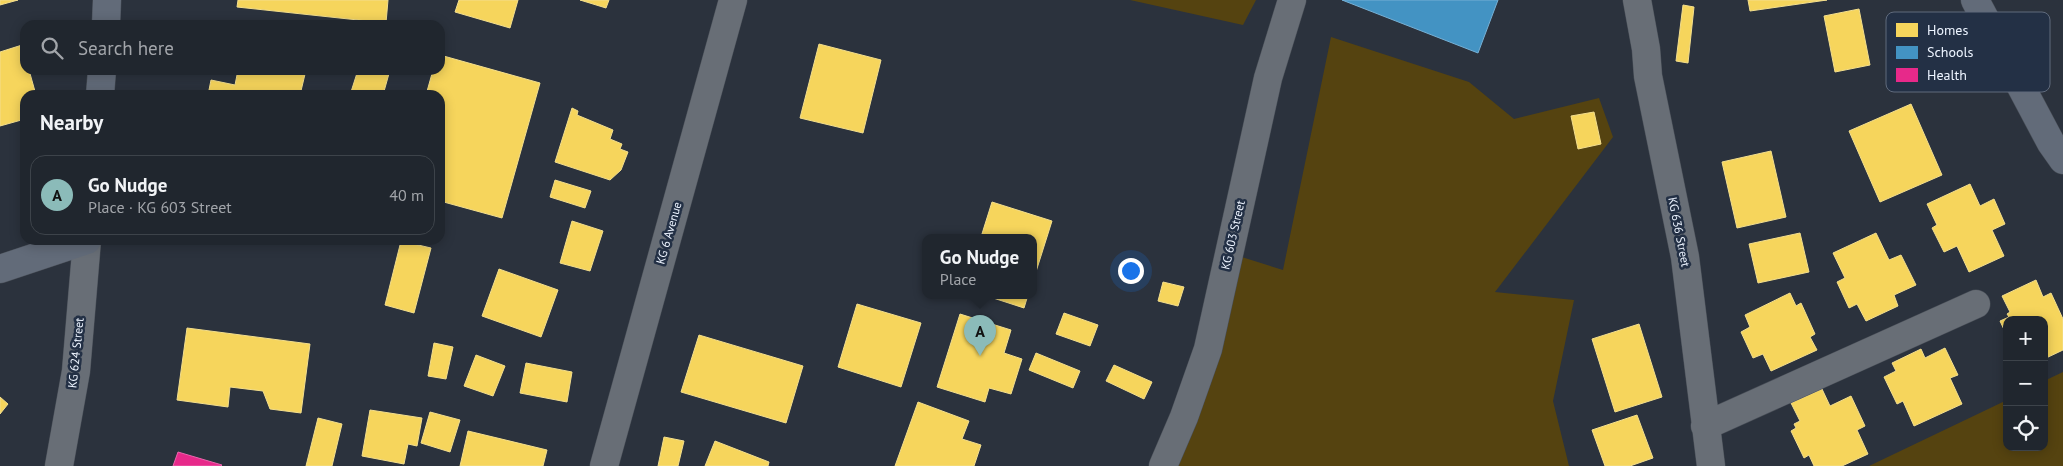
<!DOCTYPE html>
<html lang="en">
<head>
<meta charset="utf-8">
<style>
  body { margin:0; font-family:"PT Sans",sans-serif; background:#282e36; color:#f1f3f6 }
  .controls { position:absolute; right:15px; bottom:15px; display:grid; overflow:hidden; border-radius:10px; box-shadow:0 2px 12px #0003 }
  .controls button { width:45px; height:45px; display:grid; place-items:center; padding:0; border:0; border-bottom:1px solid #3d434a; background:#20262e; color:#f1f3f6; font:25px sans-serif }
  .you { position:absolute; left:1130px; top:270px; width:18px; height:18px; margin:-12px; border:4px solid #fff; border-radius:50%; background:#1a73e8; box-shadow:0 0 0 8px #1a73e833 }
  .badge { display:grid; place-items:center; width:32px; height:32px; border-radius:50%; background:#8bbbb9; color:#111; font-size:16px; font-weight:700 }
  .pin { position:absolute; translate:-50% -41px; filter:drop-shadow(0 1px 2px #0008) }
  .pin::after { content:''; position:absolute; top:26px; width:18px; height:15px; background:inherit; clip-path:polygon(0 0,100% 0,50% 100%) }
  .popup { position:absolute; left:922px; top:234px; width:115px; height:65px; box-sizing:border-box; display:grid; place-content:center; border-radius:10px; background:#20262e; filter:drop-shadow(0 1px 4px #0005); font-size:16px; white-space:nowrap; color:#a2a5aa }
  .popup b { font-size:19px; color:#f1f3f6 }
  .popup::after { content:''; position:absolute; left:50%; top:100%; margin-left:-10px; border:10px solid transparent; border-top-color:#20262e }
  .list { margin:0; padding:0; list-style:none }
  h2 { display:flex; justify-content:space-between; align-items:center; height:65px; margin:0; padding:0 20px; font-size:21px }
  h2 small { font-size:16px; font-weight:400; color:#a2a5aa }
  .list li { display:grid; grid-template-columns:32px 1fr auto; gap:15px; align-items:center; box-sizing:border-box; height:80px; margin:0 10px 10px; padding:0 10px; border:1px solid #3d434a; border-radius:15px }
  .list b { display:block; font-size:19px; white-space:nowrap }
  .list p { margin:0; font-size:16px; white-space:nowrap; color:#a2a5aa }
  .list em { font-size:16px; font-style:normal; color:#a2a5aa }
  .icon { flex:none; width:28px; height:28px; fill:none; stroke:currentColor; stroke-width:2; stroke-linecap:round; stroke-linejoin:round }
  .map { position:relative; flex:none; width:2063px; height:466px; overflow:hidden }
  .search { position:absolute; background:#20262e; box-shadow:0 2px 12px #0003; left:20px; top:20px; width:425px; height:55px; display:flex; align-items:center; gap:12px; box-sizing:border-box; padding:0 18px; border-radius:15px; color:#a2a5aa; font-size:19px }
  .panel { position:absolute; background:#20262e; box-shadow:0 2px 12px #0003; left:20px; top:90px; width:425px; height:155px; border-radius:15px }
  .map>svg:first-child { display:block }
  .green { fill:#554310 }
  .homes { fill:#f6d55c; stroke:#f3de8d }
  .schools { fill:#4393c3; stroke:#76b0d5 }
  .health { fill:#e7298a; stroke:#e966ad }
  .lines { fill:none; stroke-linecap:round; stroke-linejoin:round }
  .minor-casing { stroke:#484e57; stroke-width:29 }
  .major-casing { stroke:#484e57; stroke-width:29 }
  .minor { stroke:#686e76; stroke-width:28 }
  .major { stroke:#626b79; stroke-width:28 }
  .labels { text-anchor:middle; stroke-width:5; stroke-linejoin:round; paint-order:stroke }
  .street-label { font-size:12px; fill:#edf4ff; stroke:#233045 }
  .key { fill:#233045; stroke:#606b7d; stroke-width:1 }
  .key-label { font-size:14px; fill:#edf4ff }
</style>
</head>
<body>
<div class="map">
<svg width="2063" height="466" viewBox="0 0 2063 466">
  <rect width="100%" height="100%" fill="#2b323d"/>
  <path class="green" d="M1130 0H1256L1243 25Z
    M1331 37 1469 82 1514 119 1599 98 1613 137 1495 292 1574 300 1553 401 1569 466H1163L1229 253 1283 270Z
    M2063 372V466H1869L2007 400V447H2044V381Z"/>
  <path class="homes" d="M0 0H18L0 5Z
    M238 0H388L386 23 237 7Z
    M459 0H518L510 28 455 12Z
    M580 0H609L606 8Z
    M1748 0H1827L1750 11Z
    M1683 5 1694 7 1688 63 1676 61Z
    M1859 9 1870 65 1835 72 1824 16Z
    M819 44 881 60 863 133 800 118Z
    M22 45 25 55V70H29L36 95H25V119L0 126V52Z
    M440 55 540 83 502 218 440 201V95H426L433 70H440Z
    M238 70H306L300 95H208L211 80 235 85Z
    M358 70H390L383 95H350Z
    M1911 104 1942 175 1880 202 1849 131Z
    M572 108 578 111 577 115 613 130 610 139 622 144 620 149 628 152 621 170 610 180 555 162Z
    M1594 112 1601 144 1578 149 1571 116Z
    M1771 151 1786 217 1737 228 1722 162Z
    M555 180 591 191 585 208 550 197Z
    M1970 184 1980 206 1994 199 2005 224 1992 230 2004 256 1969 272 1957 246 1944 252 1932 228 1937 225 1927 204Z
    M992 202 1052 221 1034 278V237H981Z
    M572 221 603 231 590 271 560 263Z
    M1800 233 1809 272 1758 283 1749 244Z
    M1876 233 1889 260 1901 255 1916 285 1894 295 1898 306 1866 321 1857 304 1849 308 1837 282 1845 278 1833 253Z
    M401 241 431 248 414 313 385 305Z
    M499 269 558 290 541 337 482 316Z
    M2036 280 2043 297 2051 293 2063 319V350L2044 359V320H2007V336L2000 321 2009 317 2007 314 2010 312 2002 296Z
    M1163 282 1184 287 1178 306 1158 301Z
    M1790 293 1796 306 1801 303 1815 334 1810 337 1817 350 1771 371 1763 354 1753 358 1741 332 1750 327 1745 315Z
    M984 295H1028L1024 308Z
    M857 304 921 323 901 387 838 367Z
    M1064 313 1098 325 1090 346 1056 334Z
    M960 314 1011 330 1004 353 1022 359 1011 394 989 388 985 402 937 387Z
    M1639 324 1662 397 1615 412 1592 339Z
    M187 328 310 344 301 413 270 409 263 391 230 387 228 407 177 400Z
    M699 335 803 366 786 423 681 392Z
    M434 343 453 347 446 379 428 376Z
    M1945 348 1958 375 1950 378 1962 404 1914 426 1903 401 1897 404 1884 377 1896 371 1892 363 1921 349 1925 358Z
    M1036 353 1080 371 1073 388 1029 370Z
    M476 355 505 366 493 396 464 386Z
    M526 363 572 372 567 402 520 393Z
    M1114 365 1152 382 1144 399 1106 381Z
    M1822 389 1830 406 1851 396 1865 426 1857 430 1868 454 1842 466H1814L1809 455 1804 458 1791 431 1796 428 1794 424 1800 421 1791 403Z
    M0 397 8 404 0 414Z
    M918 402 969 421 962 439 981 445 974 466H895Z
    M370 410 422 418 417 446 408 444 404 464 362 456Z
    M430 412 460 420 450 452 421 443Z
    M1637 415 1653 458 1630 466H1605L1592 430Z
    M318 418 342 424 332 466H306Z
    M468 431 547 450 543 466H460Z
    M664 437 684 441 678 466H658Z
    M715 441 769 462 768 466H705Z"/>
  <path class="schools" d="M1342 0H1498L1478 53Z"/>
  <path class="health" d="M178 452 222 465 221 466H173Z"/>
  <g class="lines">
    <g class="minor-casing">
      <path id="minor" d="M1637 0 1646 49 1648 76 1685 257 1711 466
        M1705 426 1976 304
        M59 466 76 371 87 240
        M604 466 733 0
        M1163 466 1184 417 1208 349 1268 78 1292 0"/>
    </g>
    <g class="major-casing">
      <path id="major" d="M1975 0 2051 143 2063 160
        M106 25 107 0
        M100 95 102 70
        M0 269 87 240"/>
    </g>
    <use href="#minor" class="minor"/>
    <use href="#major" class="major"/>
  </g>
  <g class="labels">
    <g class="street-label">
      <text transform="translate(1679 232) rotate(79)" y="4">KG 636 Street</text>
      <text transform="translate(669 233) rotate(-74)" y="4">KG 6 Avenue</text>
      <text transform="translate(1233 235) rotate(-77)" y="4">KG 603 Street</text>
      <text transform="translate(76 353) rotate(-84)" y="4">KG 624 Street</text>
    </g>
  </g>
  <rect x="1886" y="12" width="164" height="80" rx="8" class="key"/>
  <rect x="1896" y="23" width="22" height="14" fill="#f6d55c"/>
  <rect x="1896" y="46" width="22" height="13" fill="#4393c3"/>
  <rect x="1896" y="68" width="22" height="14" fill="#e7298a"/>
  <g class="key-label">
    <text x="1927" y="35">Homes</text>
    <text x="1927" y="57">Schools</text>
    <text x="1927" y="80">Health</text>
  </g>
</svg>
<div class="controls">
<button>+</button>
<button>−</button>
<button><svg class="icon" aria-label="locate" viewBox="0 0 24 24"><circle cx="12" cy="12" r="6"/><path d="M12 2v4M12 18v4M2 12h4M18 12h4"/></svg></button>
</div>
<div class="you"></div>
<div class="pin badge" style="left:980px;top:356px">A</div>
<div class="popup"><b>Go Nudge</b>Place</div>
<div class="search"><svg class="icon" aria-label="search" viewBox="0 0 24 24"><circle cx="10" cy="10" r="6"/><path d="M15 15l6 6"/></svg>Search here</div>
<section class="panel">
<h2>Nearby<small></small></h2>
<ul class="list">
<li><span class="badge">A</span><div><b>Go Nudge</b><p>Place · KG 603 Street</p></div><em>40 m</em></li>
</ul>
</section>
</div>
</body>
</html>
